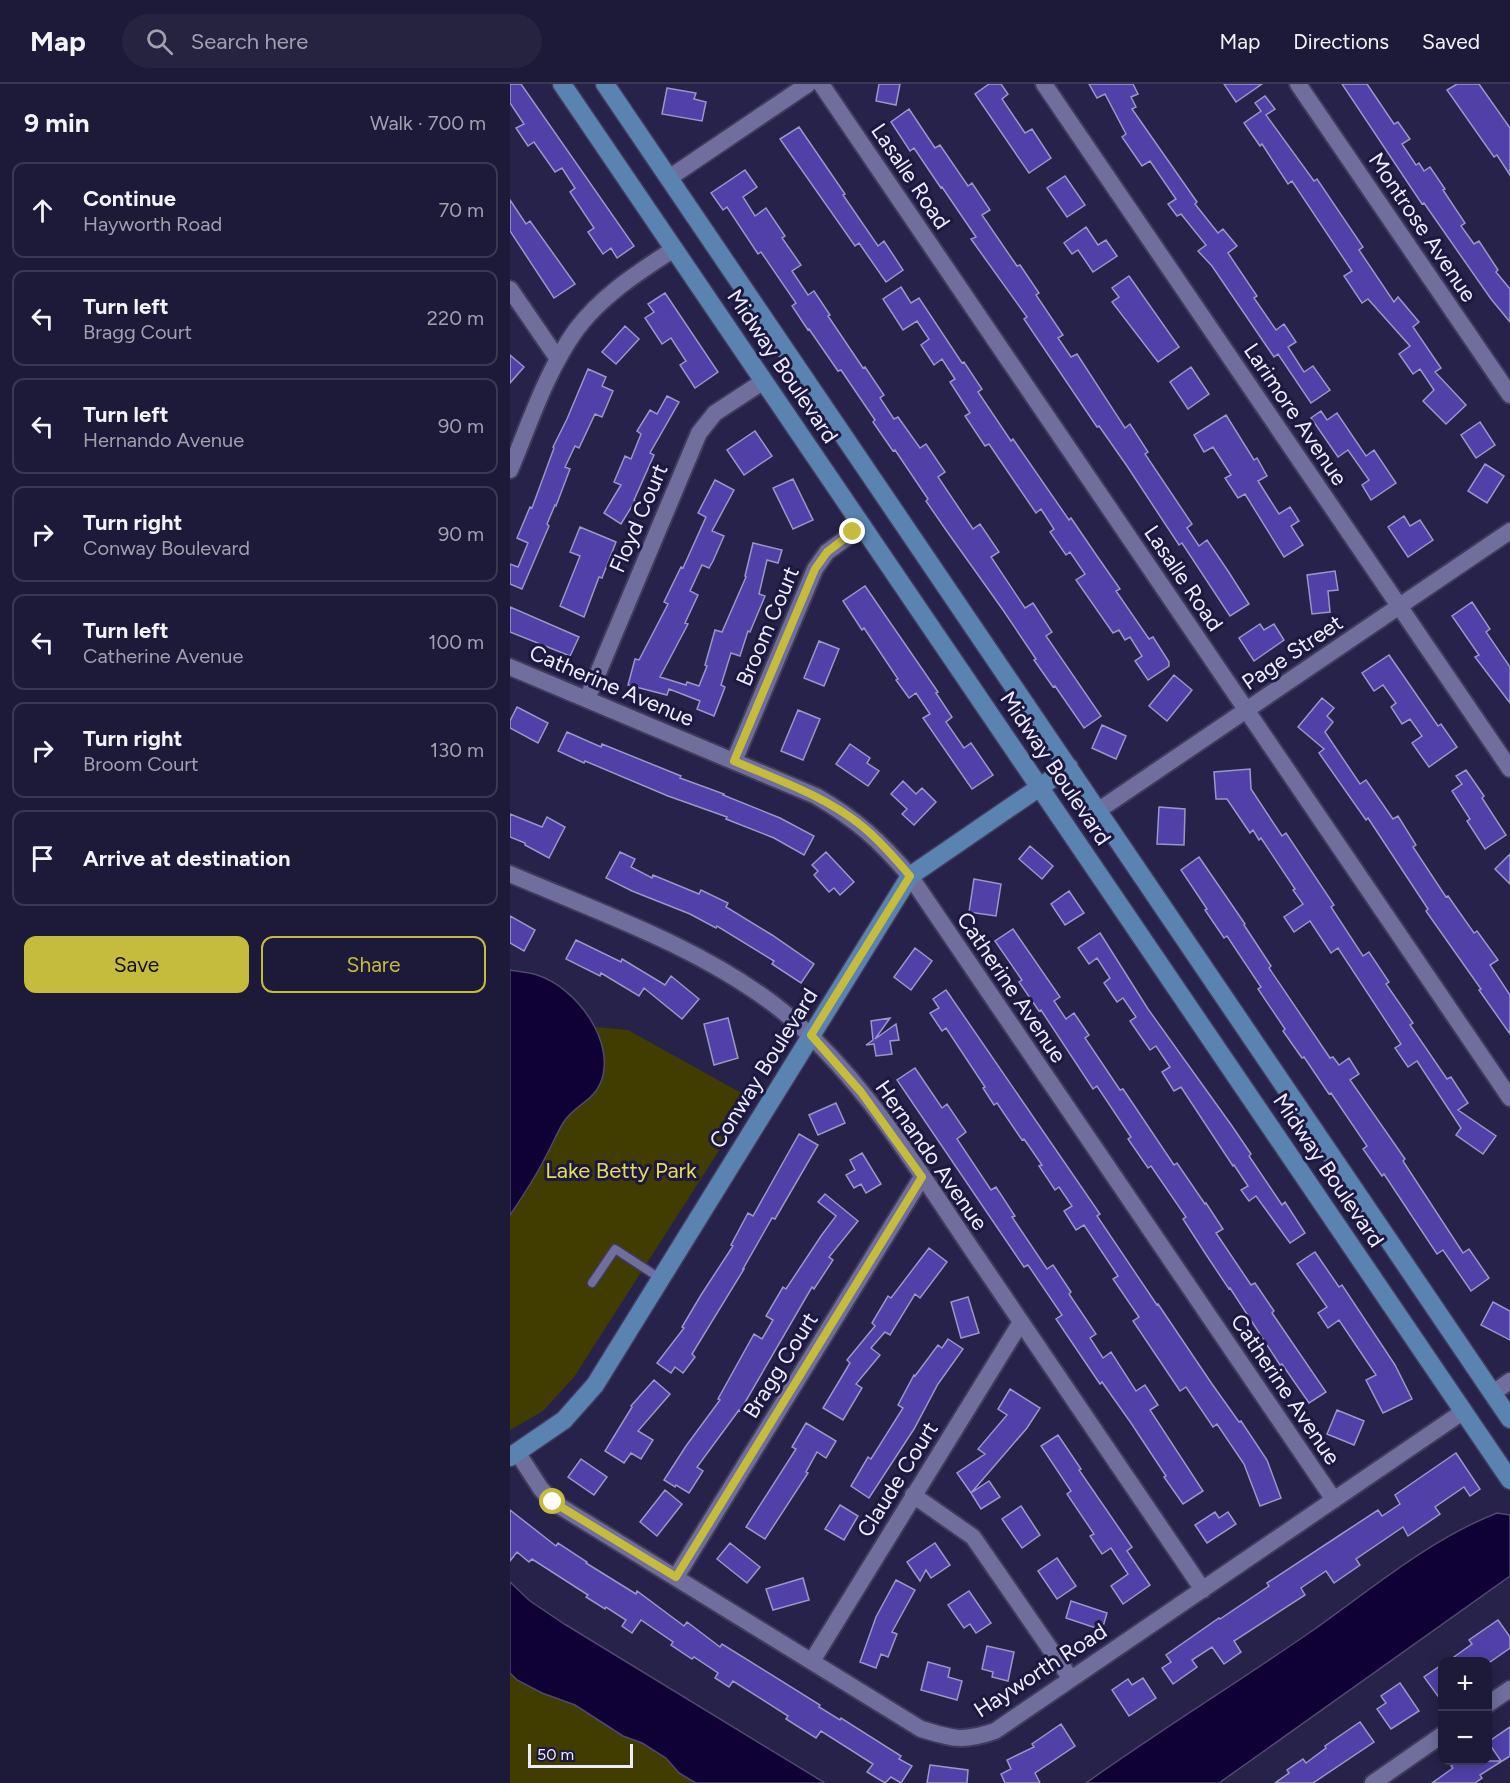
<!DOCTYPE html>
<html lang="en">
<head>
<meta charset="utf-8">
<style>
  body { margin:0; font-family:Figtree,sans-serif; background:#252340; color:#f1f3f6 }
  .controls { position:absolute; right:18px; bottom:18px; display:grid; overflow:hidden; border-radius:12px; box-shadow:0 3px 15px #0003 }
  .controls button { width:54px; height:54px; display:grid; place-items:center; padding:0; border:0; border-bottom:2px solid #3a3853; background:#1c1a38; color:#f1f3f6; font:30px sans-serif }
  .scale { position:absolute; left:18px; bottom:15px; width:105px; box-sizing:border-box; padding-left:6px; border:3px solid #ececfd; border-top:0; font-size:16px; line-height:21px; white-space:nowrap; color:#ececfd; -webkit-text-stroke:4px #1c183f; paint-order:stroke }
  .stop { position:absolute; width:18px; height:18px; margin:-14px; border:4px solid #c5bc3d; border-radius:50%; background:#fff }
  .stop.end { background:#c5bc3d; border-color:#fff; box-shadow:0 2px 6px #0008 }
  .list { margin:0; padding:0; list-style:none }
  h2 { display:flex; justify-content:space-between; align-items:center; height:78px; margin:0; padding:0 24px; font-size:26px }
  h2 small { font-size:20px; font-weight:400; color:#a0a1ae }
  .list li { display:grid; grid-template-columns:39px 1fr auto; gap:18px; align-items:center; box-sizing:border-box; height:96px; margin:0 12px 12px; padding:0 12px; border:2px solid #3a3853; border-radius:12px }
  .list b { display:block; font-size:22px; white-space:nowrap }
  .list p { margin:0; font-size:20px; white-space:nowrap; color:#a0a1ae }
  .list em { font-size:20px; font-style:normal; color:#a0a1ae }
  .actions { display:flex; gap:12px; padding:18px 24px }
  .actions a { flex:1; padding:14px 0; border:2px solid #c5bc3d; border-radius:12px; text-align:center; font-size:21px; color:#c5bc3d }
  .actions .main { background:#c5bc3d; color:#111 }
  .icon { flex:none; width:33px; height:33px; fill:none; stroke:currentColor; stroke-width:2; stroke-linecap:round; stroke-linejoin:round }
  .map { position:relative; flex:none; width:1000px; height:1699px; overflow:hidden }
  header { display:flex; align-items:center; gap:36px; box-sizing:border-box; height:84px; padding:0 30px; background:#1c1a38; border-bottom:2px solid #3a3853 }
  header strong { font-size:28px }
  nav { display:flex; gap:33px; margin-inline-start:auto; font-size:21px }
  .search { width:420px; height:54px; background:#252340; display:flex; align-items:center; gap:15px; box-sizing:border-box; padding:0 21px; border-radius:33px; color:#a0a1ae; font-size:22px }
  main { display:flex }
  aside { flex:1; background:#1c1a38 }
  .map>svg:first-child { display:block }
  .green { fill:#413d00 }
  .water { fill:#0f0035; stroke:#514771; stroke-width:1.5 }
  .building { fill:#5040a8; stroke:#9897c9; stroke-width:1.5 }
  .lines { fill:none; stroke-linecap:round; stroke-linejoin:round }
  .lane-casing { stroke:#403b5c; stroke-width:11 }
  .street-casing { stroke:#403b5c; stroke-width:20 }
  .secondary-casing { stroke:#403b5c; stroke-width:21 }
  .lane { stroke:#706e9d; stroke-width:8 }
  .street { stroke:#706e9d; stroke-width:16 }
  .secondary { stroke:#5a83b1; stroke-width:18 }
  .route { stroke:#c5bc3d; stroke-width:8 }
  .labels { text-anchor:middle; stroke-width:6; stroke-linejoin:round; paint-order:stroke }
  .street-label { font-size:22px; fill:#ececfd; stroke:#1c183f }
  .park-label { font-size:22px; fill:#e6dc58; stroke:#1c183f }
</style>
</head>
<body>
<header>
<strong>Map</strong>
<div class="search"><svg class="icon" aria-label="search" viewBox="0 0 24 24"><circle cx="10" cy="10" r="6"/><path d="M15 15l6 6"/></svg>Search here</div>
<nav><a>Map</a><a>Directions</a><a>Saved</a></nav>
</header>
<main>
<aside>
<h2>9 min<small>Walk · 700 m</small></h2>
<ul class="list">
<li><svg class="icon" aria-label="ahead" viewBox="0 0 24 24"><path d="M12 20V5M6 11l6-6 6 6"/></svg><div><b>Continue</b><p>Hayworth Road</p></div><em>70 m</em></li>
<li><svg class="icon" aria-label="left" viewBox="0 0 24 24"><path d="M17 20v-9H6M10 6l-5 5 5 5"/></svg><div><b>Turn left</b><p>Bragg Court</p></div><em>220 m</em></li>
<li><svg class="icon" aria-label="left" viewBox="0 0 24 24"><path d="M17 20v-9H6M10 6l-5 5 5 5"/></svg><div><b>Turn left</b><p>Hernando Avenue</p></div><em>90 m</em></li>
<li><svg class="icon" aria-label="right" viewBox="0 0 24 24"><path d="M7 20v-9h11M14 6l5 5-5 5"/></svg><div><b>Turn right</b><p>Conway Boulevard</p></div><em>90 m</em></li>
<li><svg class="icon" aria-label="left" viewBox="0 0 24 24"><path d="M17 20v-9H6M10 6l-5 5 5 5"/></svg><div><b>Turn left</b><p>Catherine Avenue</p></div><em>100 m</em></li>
<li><svg class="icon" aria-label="right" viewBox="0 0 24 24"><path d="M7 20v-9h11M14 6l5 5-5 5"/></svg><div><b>Turn right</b><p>Broom Court</p></div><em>130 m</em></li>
<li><svg class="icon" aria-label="arrive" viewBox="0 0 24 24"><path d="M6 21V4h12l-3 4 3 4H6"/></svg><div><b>Arrive at destination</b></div></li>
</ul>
<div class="actions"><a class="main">Save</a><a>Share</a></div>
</aside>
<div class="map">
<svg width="1000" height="1699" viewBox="0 0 1000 1699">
  <rect width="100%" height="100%" fill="#26224a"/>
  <path class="green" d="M86 943 118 946 242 1015 64 1293 33 1327 0 1346V1131L35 1074 53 1039 62 1025 76 1018 91 999 94 981 92 963Z
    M0 1589 7 1596 32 1609 65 1621 113 1652 132 1659 156 1674 169 1689 186 1699H0Z"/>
  <path class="water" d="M0 886C9 888 19 888 27 891 66 903 108 959 90 1000 82 1018 63 1022 53 1039 47 1049 42 1061 36 1072 26 1092 13 1112 0 1131Z
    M987 1429 1000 1431V1492L709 1699H576C649 1647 725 1600 799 1549 859 1507 918 1456 987 1429Z
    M0 1498 20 1517 56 1541 315 1699H186L169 1689 156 1674 132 1659 113 1652 65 1621 32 1609 7 1596 0 1589Z"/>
  <path class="building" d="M0 0H11L124 162 107 174 101 164 93 170 78 148 84 144 60 108 65 104 52 84 45 88 24 58 18 62 6 44 14 40 0 19Z
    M369 0H390L386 21 366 17Z
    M479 0H491L498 10 492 15 515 49 522 45 541 74 519 89 465 10Z
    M579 0H623L628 10 621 13 626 23 622 25 687 118 685 120 708 149 713 145 727 162 718 169 747 212 744 214 766 246 774 240 786 258 778 263 794 288 803 282 820 306 801 319 768 270 764 273 702 182 688 167 696 161 671 130 667 132 658 120 666 115 640 77 632 82 612 53 616 50 595 10 587 14Z
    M714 0H752L726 18Z
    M832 0H857L884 40 888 38 900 55 892 60 906 81 909 79 914 87 920 83 935 105 933 106 955 139 951 142 964 160 969 157 988 186 986 188 1000 205V238L981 215 914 119 912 120Z
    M947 0H969L1000 44V91L987 71 984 73 937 6Z
    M157 4 186 9 184 15 196 18 192 37 152 30Z
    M755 12 765 25 756 31 804 97 807 95 853 163 849 166 884 218 888 213 909 238 903 243 931 284 925 288 956 321 936 340 913 317 924 306 910 285 903 290 889 270 900 262 858 215 852 219 834 192 842 187 782 97 778 100 752 60 750 62 734 39 751 27 745 19Z
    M399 25 425 64 430 61 458 102 462 99 480 126 472 131 507 182 510 181 529 209 526 211 553 251 548 254 561 273 567 270 615 344 620 340 638 368 635 370 682 440 677 444 689 462 697 456 718 487 739 520 720 532 672 459 669 461 617 382 589 342 587 343 514 235 517 233 461 155 466 153 432 103 431 104 404 64 400 67 381 38Z
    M289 43 335 110 333 111 368 162 374 157 393 186 376 198 349 159 345 162 270 55Z
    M235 86 247 103 233 113 245 132 256 124 275 152 272 154 291 181 282 187 298 211 304 207 320 231 318 232 353 284 355 283 374 311 370 314 384 335 388 333 410 364 416 360 435 388 428 393 463 445 470 440 489 468 481 473 515 524 523 519 542 548 536 552 591 632 574 644 545 602 543 603 524 576 526 575 493 526 436 446 416 417 418 415 385 366 383 367 363 338 365 336 331 286 328 287 299 245 298 246 282 222 286 219 251 168 248 170 217 123 213 126 201 109Z
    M555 92 575 121 557 133 537 104Z
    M0 116 16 140 20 137 65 200 44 214 0 147Z
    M576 143 588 161 596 156 607 172 583 188 568 166 562 170 554 159Z
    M619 192 669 263 648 278 602 218 609 213 602 204Z
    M391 203 401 219 409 214 452 279 454 278 472 305 468 308 501 357 503 355 559 436 561 434 587 472 610 505 606 507 639 555 643 553 659 578V582L638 596 625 577 632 572 620 553 615 556 609 546 603 549 566 496 575 490 560 468 556 471 540 448 544 445 531 425 526 429 479 360 475 362 455 332 460 329 440 298 445 295 432 275 424 281 411 261 419 255 407 237 393 246 373 215Z
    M155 209 208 288 185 304 170 281 176 277 161 254 152 260 135 234 144 228 138 220Z
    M115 242 129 255 106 280 92 268Z
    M0 271 14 283 0 299Z
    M681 283 699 310 678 325 660 298Z
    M78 285 96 293 92 302 103 307 92 333 85 330 69 364 65 362 55 383 60 385 46 422 45 421 37 440 39 442 12 505 0 500V480L8 483 18 459 7 454 20 423 22 424 44 364 43 363 57 335Z
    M157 312 169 318 140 369 144 371 124 416 125 417 111 440 94 429 111 401 104 398 115 372 121 375 131 350 127 347 140 326 147 330Z
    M811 327 817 336 827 329 856 372 864 366 886 399 861 416 852 401 859 396 838 366 828 373 801 334Z
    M716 331 744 376 747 374 757 392 748 397 769 430 780 423 789 437 781 442 793 461 774 473 735 410 728 414 715 394 721 391 703 363 694 368 684 351Z
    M970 338 985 361 966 374 951 351Z
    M245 347 262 372 234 391 217 366Z
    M975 380 994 392 977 419 958 407Z
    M283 395 303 436 283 445 263 404Z
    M205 396 224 406 202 447 214 452 203 477 199 484 192 481 180 507 188 511 175 539 178 540 150 593 176 601 177 598 189 602 197 582 195 581 205 546 212 548 236 493 235 492 243 459 272 466 268 479 257 476 249 510 255 512 240 548 238 547 230 572 221 569 211 601 215 603 204 632 187 625 190 617 159 605 157 611 118 601 125 575 129 576 158 520 154 518 171 483 173 484 196 433 188 429Z
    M894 432 900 442 910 436 923 456 898 473 878 443Z
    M70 443 106 458 92 494 89 493 74 533 50 522 70 472 60 468Z
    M825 487 828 506 818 507 820 528 802 530 797 491Z
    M355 502 428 608 426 609 442 633 436 638 454 664 461 659 483 691 462 705 413 634 420 630 406 609 399 614 386 596 388 595 354 544 352 546 333 517Z
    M962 518 980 545 976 548 1000 583V619L965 573 969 571 942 532Z
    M0 523 69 553 60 572 0 548Z
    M750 540 754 546 764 540 774 556 744 577 729 554Z
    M309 557 329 565 314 602 294 594Z
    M879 571 928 642 931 640 947 663 919 683 902 659 912 652 900 635 892 640 881 623 886 619 873 601 864 607 852 589Z
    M664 591 682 606 657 637 639 622Z
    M812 614 824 624 817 632 823 638 815 648 850 700 856 696 883 735 888 732 906 761 903 763 936 813 938 812 964 849 967 847 988 876 980 881 1000 911V950L969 906 971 905 916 827 918 825 858 734 856 736 809 669 814 665 788 643Z
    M7 623 38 639 28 659 0 644V637Z
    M288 626 310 635 293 676 271 667Z
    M592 641 616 652 606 675 582 664Z
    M57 648 91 663 92 660 171 692 170 694 214 710 213 711 270 734 304 752 294 771 264 754 216 735 217 733 158 712 75 677 74 679 48 667Z
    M340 660 360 674 357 679 369 687 358 702 326 680Z
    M740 685 741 705 772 752 776 749 824 821 821 823 853 872 859 868 879 898 876 900 903 939 900 941 937 995 941 993 958 1019 948 1026 986 1052 973 1070 946 1051 951 1044 907 977 898 983 885 964 891 960 828 864 821 869 800 837 784 848 774 833 793 820 783 806 785 805 751 754 749 756 743 746 740 749 717 715H706L704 688Z
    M956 686 974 712 972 714 996 751 975 765 957 737 960 735 942 707 952 700 946 692Z
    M393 697 406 710 412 704 426 718 404 741 392 730 397 725 381 710Z
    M649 723 675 725 674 761 647 760Z
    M0 730 32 743 37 733 55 743 39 774 15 761V759L0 753Z
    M520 762 543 782 532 795 509 775Z
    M110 768 125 775 121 783 142 794 143 791 189 810 191 806 218 819 216 823 262 851 304 880 291 899 262 880 264 877 207 842 206 844 180 830 122 807 96 794Z
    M316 768 344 798 330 811 324 804 319 808 304 791 308 787 302 781Z
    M1000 770V800L985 785Z
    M689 773 735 840 734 841 761 882 759 884 820 974 823 973 829 981 839 974 849 990 840 996 895 1075 893 1077 953 1169 959 1165 979 1194 961 1207 933 1166 927 1170 874 1090 872 1092 853 1065 857 1062 821 1009 819 1010 794 973 792 974 773 947 775 945 748 905 751 903 717 852 714 854 695 826 697 825 671 786Z
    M464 795 491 800 486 832 459 828Z
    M559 807 574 829 555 841 541 820Z
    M0 832 25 846 14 867 0 859Z
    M503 845 550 913 544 917 556 935 564 929 579 951 575 954 610 1006 613 1005 664 1081 667 1079 695 1120 696 1119 713 1145 706 1149 741 1201 745 1199 764 1227 762 1229 816 1308 799 1319 772 1280 770 1281 720 1204 719 1205 697 1172 673 1135 676 1133 641 1082 638 1084 618 1055 621 1053 587 1002 583 1005 531 926 529 927 509 898 512 896 485 857Z
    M590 849 638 925 722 1042 741 1070 739 1072 772 1121 775 1118 795 1149 780 1159 746 1112 739 1117 731 1106 738 1102 724 1081 723 1082 671 1003 664 1007 652 988 660 983 646 962 640 966 620 937 626 933 613 914 607 918 594 899 600 894 587 874 579 880 568 864Z
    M66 856 111 878 112 875 155 901 161 892 189 915 172 935 134 904 129 912 91 889 90 892 56 875Z
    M405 864 422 877 401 906 384 893Z
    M436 906 590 1130 587 1132 647 1221 648 1220 702 1300 729 1338 731 1337 757 1376 771 1414 750 1422 734 1380 707 1340 703 1343 676 1303 670 1307 623 1237 629 1233 603 1195 608 1192 574 1141 566 1146 554 1127 562 1122 549 1103 545 1106 529 1082 532 1081 514 1055 512 1056 487 1019 484 1021 473 1004 475 1003 436 944 432 947 420 929 429 924 423 915Z
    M218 934 228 974 204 981 194 940Z
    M380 934 365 955 386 940 389 956 380 957 382 970 366 972 364 960 356 961 363 956 361 937Z
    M405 984 432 1024 437 1020 456 1048 447 1055 481 1106 486 1103 505 1132 502 1133 537 1185 543 1181 561 1208 559 1210 586 1250 580 1254 593 1274 601 1268 626 1307 635 1301 648 1321 640 1326 693 1407 673 1420 654 1393 656 1392 621 1339 592 1298 590 1300 546 1235 552 1231 518 1181 514 1183 387 996Z
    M326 1019 335 1039 308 1051 299 1031Z
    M289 1050 308 1061 265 1135 262 1134 233 1185H234L182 1270 185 1273 173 1289 165 1283 161 1289 147 1279 174 1244 172 1243 191 1211 223 1162 221 1161 238 1129 243 1132Z
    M352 1069 371 1100 356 1109 351 1100 344 1104 336 1091 345 1086 340 1076Z
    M315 1110 348 1137 319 1173 323 1176 304 1205 302 1203 230 1327 229 1326 187 1383 193 1387 179 1409 166 1401 165 1403 154 1396 176 1362 210 1316 208 1315 244 1250 252 1255 263 1236 256 1232 273 1203 276 1205 311 1152 326 1132 308 1118Z
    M419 1164 437 1178 410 1214 405 1210 380 1251 375 1248 361 1264 370 1271 346 1300 352 1304 333 1336 313 1324 340 1279 337 1276 365 1242 362 1239 378 1212 381 1214Z
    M805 1168 829 1203 832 1201 885 1281 902 1315 873 1329 856 1296 866 1291 829 1236 818 1244 808 1229 817 1223 787 1180Z
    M458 1213 469 1249 451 1254 441 1218Z
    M983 1218 1000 1227V1256L971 1241Z
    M438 1255 453 1265 428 1300 404 1345 359 1414 341 1402 358 1373 361 1375 393 1324 388 1321 404 1291 405 1292 428 1261 432 1264Z
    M144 1296 160 1310 128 1347 143 1356 131 1375 121 1369 114 1379 95 1367 122 1323 121 1322Z
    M500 1305 530 1324 517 1344 461 1409 447 1389 475 1370 468 1365 497 1331 488 1325Z
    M827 1326 854 1337 844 1361 817 1350Z
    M296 1339 326 1357 316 1374 307 1368 296 1388 298 1389 255 1455 236 1443 286 1365 282 1363Z
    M548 1351 571 1385 569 1386 622 1463 617 1467 640 1501 613 1520 601 1502 618 1490 601 1464 592 1470 580 1452 584 1450 557 1410 561 1407 531 1362Z
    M946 1369 970 1405 960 1412 954 1403 925 1423 930 1430 898 1452 893 1443 846 1475 850 1481 824 1499 816 1487 791 1504 795 1511 724 1557 731 1568 714 1580 702 1563 682 1576 687 1583 663 1600 652 1584 661 1578 656 1571 709 1534 710 1535 759 1502 757 1499 830 1451 868 1426 872 1432 890 1420 885 1411Z
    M71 1375 97 1393 84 1411 58 1393Z
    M479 1397 490 1413 471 1425 461 1409Z
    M155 1406 172 1420 147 1452 130 1438Z
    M330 1421 348 1432 334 1456 315 1445Z
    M511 1422 530 1451 512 1464 492 1435Z
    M0 1426 46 1462 48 1459 77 1478 76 1479 126 1510 127 1507 174 1542 177 1538 210 1563 212 1560 310 1621 309 1623 330 1636 331 1634 391 1672 389 1675 402 1682 391 1699 381 1693 375 1699 357 1688 363 1680 311 1647 306 1654 276 1635 278 1632 223 1597 219 1603 205 1594 208 1589 184 1573 182 1575 161 1561 163 1558 131 1536 122 1549 112 1542 116 1536 96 1523 95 1525 76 1513 78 1511 22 1475 19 1478 7 1468 0 1477Z
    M705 1428 709 1434 718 1428 726 1440 697 1459 685 1441Z
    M220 1459 250 1483 237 1499 207 1475Z
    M425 1459 440 1481 421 1494 416 1486 410 1497 397 1478Z
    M547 1474 566 1502 547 1515 528 1487Z
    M293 1494 299 1516 263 1526 256 1505Z
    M386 1496 405 1506 382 1548 387 1550 378 1573 371 1570 366 1584 350 1578 366 1533Z
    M459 1507 481 1539 466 1549 460 1540 454 1544 438 1521Z
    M561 1517 597 1529 592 1546 556 1534Z
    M988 1536 1000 1553V1564L980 1578H937L962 1560 959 1556Z
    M477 1562 504 1568 498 1597 482 1593 483 1588 472 1585Z
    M418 1578 440 1584 438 1593 452 1597 447 1616 411 1606Z
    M933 1580V1619L914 1593Z
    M633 1594 646 1614 619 1632 602 1606 618 1595 622 1601Z
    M890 1599 909 1627 881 1645 867 1625 876 1619 871 1612Z
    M850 1638 864 1658 803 1699H765L779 1689 777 1686 793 1675 796 1679 816 1664 815 1662Z
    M551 1640 565 1662 525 1689 530 1699H495L491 1690 501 1685 497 1676 524 1663 522 1660Z
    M1000 1643V1672L970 1691 972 1694 965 1699H922L943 1684 941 1682 948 1677H991L978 1658Z
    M420 1681 458 1686 457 1699H417Z"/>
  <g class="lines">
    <g class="lane-casing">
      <path id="lane" d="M82 1199 105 1165 151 1195"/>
    </g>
    <g class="street-casing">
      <path id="street" d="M311 0 1000 1014
        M534 0 1000 685
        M788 0 1000 311
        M159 94 298 0
        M0 205 48 275
        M0 386C20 339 36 288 66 246 92 211 129 188 164 165
        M0 583 306 712C347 736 369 756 400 792L824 1416
        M77 615 189 349 205 329 254 297
        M224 677 305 485 317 468 353 442
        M589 726 1000 447
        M0 790C91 829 187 862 266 922 349 986 407 1085 465 1170 541 1282 617 1394 693 1506
        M983 1309 1000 1297
        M7 1368 31 1405 43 1418 411 1645C443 1655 453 1658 485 1647L954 1327
        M403 1411 463 1453 561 1595
        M166 1493 412 1093
        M302 1577 511 1238
        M978 1620 1000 1605
        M863 1699 932 1651"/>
    </g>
    <g class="secondary-casing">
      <path id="secondary" d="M52 0 1000 1396
        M95 0 1000 1335
        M0 1373 54 1336 85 1301 400 792 559 683"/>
    </g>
    <use href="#lane" class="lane"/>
    <use href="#street" class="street"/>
    <use href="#secondary" class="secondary"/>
  </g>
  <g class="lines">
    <path class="route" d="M43 1418 166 1493 412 1093 351 1008 301 951 400 792C385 774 370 757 352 742 315 712 268 696 224 677L305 485 317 468 343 448"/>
  </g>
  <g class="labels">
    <g class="street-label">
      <text transform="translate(401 92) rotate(56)" y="8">Lasalle Road</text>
      <text transform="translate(913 143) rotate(56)" y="8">Montrose Avenue</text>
      <text transform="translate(273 282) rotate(56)" y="8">Midway Boulevard</text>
      <text transform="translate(786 330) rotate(56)" y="8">Larimore Avenue</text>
      <text transform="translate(128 434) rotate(-67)" y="8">Floyd Court</text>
      <text transform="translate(674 494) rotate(56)" y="8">Lasalle Road</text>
      <text transform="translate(257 542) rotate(-67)" y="8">Broom Court</text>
      <text transform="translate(782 568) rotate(-34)" y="8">Page Street</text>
      <text transform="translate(102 601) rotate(23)" y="8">Catherine Avenue</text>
      <text transform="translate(546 684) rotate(56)" y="8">Midway Boulevard</text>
      <text transform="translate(502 903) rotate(56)" y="8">Catherine Avenue</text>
      <text transform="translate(253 984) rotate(-58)" y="8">Conway Boulevard</text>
      <text transform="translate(422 1071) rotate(55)" y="8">Hernando Avenue</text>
      <text transform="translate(819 1086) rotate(56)" y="8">Midway Boulevard</text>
      <text transform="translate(270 1281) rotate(-58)" y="8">Bragg Court</text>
      <text transform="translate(776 1305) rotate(56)" y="8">Catherine Avenue</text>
      <text transform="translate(387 1395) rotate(-58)" y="8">Claude Court</text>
      <text transform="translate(530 1586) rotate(-33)" y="8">Hayworth Road</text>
    </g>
    <g class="park-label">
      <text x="111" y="1094">Lake Betty Park</text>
    </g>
  </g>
</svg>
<div class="controls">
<button>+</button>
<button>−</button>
</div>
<div class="scale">50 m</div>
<div class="stop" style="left:43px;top:1418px"></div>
<div class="stop end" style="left:343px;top:448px"></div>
</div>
</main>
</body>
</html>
